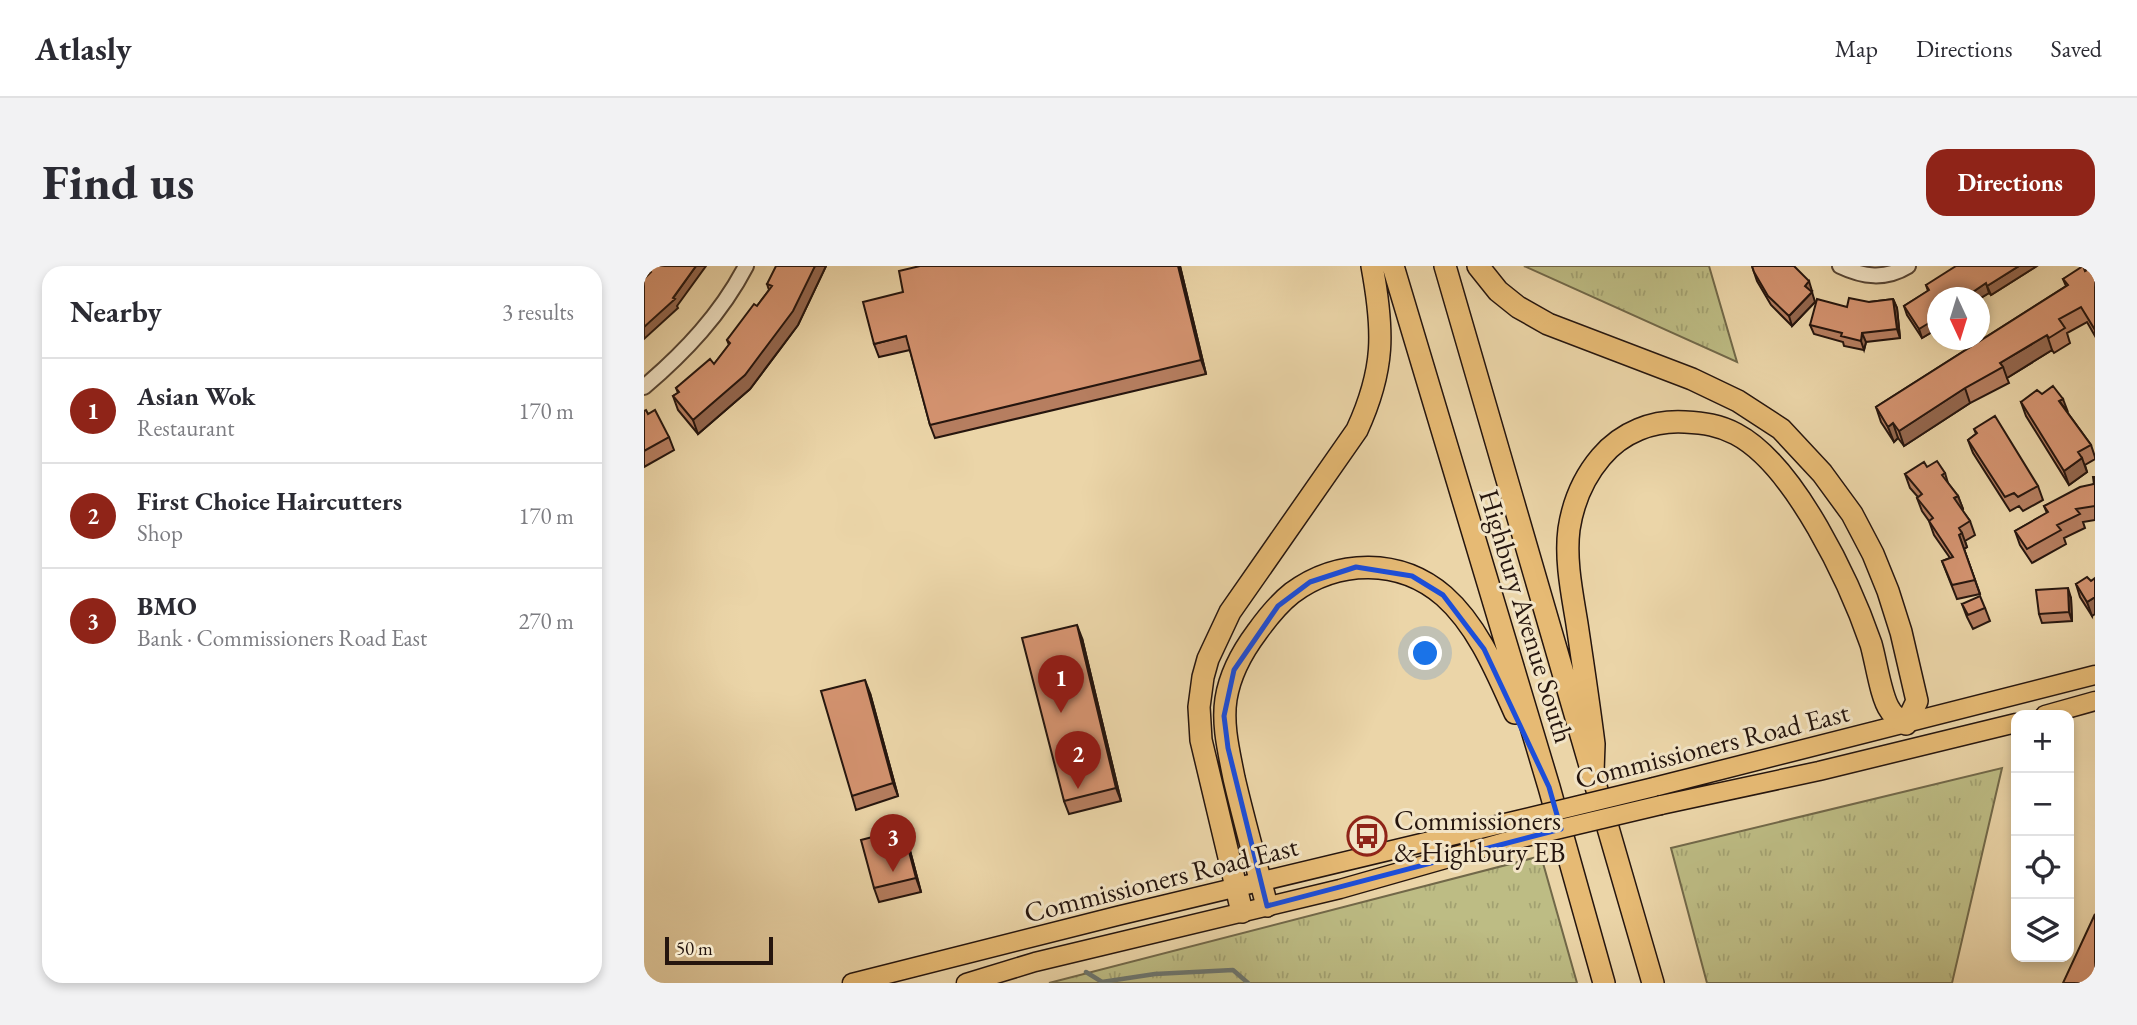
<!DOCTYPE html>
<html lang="en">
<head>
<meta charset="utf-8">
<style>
  body { margin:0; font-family:"EB Garamond",serif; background:#f2f2f3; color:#2b2b33 }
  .controls { position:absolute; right:21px; bottom:21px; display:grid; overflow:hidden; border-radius:14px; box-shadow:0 4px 10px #0003 }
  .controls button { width:63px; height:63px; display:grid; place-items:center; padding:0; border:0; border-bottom:2px solid #e1e1e2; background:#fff; color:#2b2b33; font:35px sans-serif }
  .compass { position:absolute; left:1283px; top:21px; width:63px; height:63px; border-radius:50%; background:#fff; box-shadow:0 4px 10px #0003; rotate:176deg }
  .scale { position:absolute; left:21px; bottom:18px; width:108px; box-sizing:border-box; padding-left:7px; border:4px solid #25150e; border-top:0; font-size:19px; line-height:24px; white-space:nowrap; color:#25150e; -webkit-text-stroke:5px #f2e4c6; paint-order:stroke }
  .you { position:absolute; left:782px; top:388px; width:24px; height:24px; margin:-18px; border:5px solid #fff; border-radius:50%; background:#1a73e8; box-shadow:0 0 0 10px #1a73e833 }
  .badge { display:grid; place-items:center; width:46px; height:46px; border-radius:50%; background:#8f2418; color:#fff; font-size:23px; font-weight:700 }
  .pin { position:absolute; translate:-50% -58px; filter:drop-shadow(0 2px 4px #0008) }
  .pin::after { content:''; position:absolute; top:37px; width:24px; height:21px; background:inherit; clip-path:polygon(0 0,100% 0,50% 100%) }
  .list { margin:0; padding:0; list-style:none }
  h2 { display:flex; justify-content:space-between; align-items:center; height:91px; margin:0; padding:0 28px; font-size:30px }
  h2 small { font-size:23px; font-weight:400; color:#7c7c81 }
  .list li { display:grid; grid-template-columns:46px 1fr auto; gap:21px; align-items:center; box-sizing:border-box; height:105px; padding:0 28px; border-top:2px solid #e1e1e2 }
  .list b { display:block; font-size:26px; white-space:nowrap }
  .list p { margin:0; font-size:23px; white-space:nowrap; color:#7c7c81 }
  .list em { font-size:23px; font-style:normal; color:#7c7c81 }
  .icon { flex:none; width:38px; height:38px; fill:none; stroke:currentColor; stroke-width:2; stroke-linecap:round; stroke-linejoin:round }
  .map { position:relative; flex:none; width:1451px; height:717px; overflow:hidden; border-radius:21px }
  header { display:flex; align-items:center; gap:42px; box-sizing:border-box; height:98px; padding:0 35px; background:#fff; border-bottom:2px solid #e1e1e2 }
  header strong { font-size:33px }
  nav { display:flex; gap:38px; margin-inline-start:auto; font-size:24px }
  .intro { display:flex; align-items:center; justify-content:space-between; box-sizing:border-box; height:168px; padding:0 42px }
  h1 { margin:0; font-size:49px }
  .button { padding:18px 32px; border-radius:21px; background:#8f2418; color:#fff; font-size:24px; font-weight:700 }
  main { display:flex; gap:42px; padding:0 42px }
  aside { flex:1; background:#fff; border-radius:21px; box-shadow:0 4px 10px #0003 }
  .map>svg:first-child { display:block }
  .grass { fill:url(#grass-tufts); stroke:#716849; stroke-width:2 }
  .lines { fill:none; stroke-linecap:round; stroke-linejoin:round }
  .stream { stroke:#6c7670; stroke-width:4.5 }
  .minor-casing { stroke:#564534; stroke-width:18 }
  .major-casing { stroke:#25150e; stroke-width:21 }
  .highway-casing { stroke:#25150e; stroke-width:24 }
  .minor { stroke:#f2e4c6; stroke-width:14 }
  .major { stroke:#e6ba74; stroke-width:18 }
  .highway { stroke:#e6ba74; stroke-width:21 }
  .major-bridge-casing { stroke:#25150e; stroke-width:21; stroke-linecap:butt }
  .major-bridge { stroke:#e6ba74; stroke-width:18 }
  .wall { fill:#b67e60; stroke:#25150e; stroke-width:2 }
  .shaded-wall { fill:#94674e; stroke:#25150e; stroke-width:2 }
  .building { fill:#d49370; stroke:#25150e; stroke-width:2 }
  .marked { fill:none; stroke:#1d4ed8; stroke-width:5; stroke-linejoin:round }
  .labels { text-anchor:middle; stroke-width:6; stroke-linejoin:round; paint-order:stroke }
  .street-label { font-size:28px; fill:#25150e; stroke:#f2e4c6 }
  .poi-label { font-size:28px; fill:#25150e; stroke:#f2e4c6; text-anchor:start }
</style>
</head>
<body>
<header>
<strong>Atlasly</strong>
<nav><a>Map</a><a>Directions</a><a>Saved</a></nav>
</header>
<div class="intro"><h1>Find us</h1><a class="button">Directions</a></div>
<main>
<aside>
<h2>Nearby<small>3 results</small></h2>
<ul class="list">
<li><span class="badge">1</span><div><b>Asian Wok</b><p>Restaurant</p></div><em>170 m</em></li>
<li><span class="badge">2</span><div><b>First Choice Haircutters</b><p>Shop</p></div><em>170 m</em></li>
<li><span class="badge">3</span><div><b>BMO</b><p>Bank · Commissioners Road East</p></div><em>270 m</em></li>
</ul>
</aside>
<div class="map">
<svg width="1451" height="717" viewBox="0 0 1451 717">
  <defs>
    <pattern id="grass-tufts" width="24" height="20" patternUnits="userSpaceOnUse" patternTransform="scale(1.75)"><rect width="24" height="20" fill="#bdbc84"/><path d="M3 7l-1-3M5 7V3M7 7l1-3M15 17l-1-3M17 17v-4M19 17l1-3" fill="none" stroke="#a2a171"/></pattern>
  </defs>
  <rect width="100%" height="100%" fill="#ebd5a8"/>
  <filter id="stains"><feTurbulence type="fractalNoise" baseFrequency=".00286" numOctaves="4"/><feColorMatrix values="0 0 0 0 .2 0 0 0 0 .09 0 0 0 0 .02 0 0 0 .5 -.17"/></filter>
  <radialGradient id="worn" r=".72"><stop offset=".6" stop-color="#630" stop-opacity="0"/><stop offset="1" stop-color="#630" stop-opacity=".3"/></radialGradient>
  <path class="grass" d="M880 0H1065L1093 96Z
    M1358 502 1308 717H1063L1027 582Z
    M897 590 933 717H405Z"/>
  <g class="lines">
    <path class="stream" d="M442 706 458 716 511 708 589 704 604 717"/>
    <g class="minor-casing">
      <path id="minor" d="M1196 0C1219 11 1241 14 1264 0
        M0 121C41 86 77 48 102 0"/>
    </g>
    <g class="major-casing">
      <path id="major" d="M1401 449 1451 435
        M1010 521 1451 409
        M1017 539 1175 505 1372 457
        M208 717 473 650 857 558
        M322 717 391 696 696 623 861 576"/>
    </g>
    <g class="highway-casing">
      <path id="highway" d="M749 0 905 521 960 717
        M801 0 1009 717
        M834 0 854 25 874 41 904 58 1048 113 1094 135 1137 163 1178 207 1208 248 1229 288 1244 325 1257 366 1273 435 1262 458C1257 454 1249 450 1246 444 1237 432 1232 395 1227 378 1206 317 1151 199 1092 168 1075 159 1060 157 1041 156 1009 154 978 166 957 191 940 211 929 237 925 263 921 294 928 327 933 358 939 398 945 438 950 478L949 506
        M623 640C612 597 600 555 590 512 585 486 578 459 582 433 586 408 598 386 613 366 623 352 634 338 648 327 694 293 756 292 800 330 834 360 853 407 871 447
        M598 646 557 474 555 441 559 411 564 393 586 346 713 164C741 103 740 65 728 0"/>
    </g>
    <use href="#minor" class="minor"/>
    <use href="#major" class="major"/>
    <use href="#highway" class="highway"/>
    <g class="major-bridge-casing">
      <path id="major-bridge" d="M857 558 1010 521
        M861 576 1017 539"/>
    </g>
    <use href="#major-bridge" class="major-bridge"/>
  </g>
  <path class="wall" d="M182 0 154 59 137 82 106 123 54 168 34 144 29 130 34 127 32 122 70 98 85 79 83 74 113 40 125 24 123 18Z
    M536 0 562 108 291 172 286 159 266 84 235 91 230 78Z
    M1108 0 1168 25 1167 26 1171 36 1148 60 1127 39 1113 15Z
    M1393 0 1347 29 1345 27 1335 33V32L1292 60 1293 63 1278 72 1263 49 1260 40 1284 25 1282 19Z
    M1451 0V70L1443 56 1423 67 1426 77 1410 87 1408 84 1363 112 1365 117 1326 137 1260 180 1254 172 1250 176 1237 156 1232 141 1422 20 1419 13Z
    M1249 33 1253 42 1256 72 1222 76 1220 84 1200 80 1199 76 1170 68 1166 59 1203 41 1225 36Z
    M1377 136 1423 146 1447 179 1451 191V193L1441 199 1443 206 1425 219 1382 150Z
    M0 145 25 171 30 184 0 201Z
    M1330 163 1394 220 1399 234 1379 245 1375 240 1366 245 1329 187 1324 174 1332 168Z
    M1283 201 1301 207 1304 217 1314 230 1319 243 1318 244 1326 255 1331 269 1321 275 1323 281 1320 283 1336 328 1313 333 1298 295 1306 292 1290 269 1285 255 1278 245 1273 232 1274 231 1266 222 1261 208Z
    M1451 211V254L1439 256 1441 262 1420 272 1422 278 1388 297 1376 279 1371 265 1403 247 1400 240 1450 218Z
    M1447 315 1448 350 1436 331 1432 318Z
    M1427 332 1428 355 1398 357 1395 348Z
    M1318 338 1341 342 1346 355 1329 363 1323 351Z
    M438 372 477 535 425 548 420 535Z
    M226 427 254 530 212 544 208 530Z
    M264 577 277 626 235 636 230 622Z"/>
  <path class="shaded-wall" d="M52 0H62L33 40 34 42 0 73V61L29 32Z
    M171 0H182L154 59 106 123 54 168 49 154Z
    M534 0H536L562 108 557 94Z
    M1375 0H1393L1347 29 1343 20Z
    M1165 15 1168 25 1164 29 1161 20Z
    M1342 17 1345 27 1335 33V32H1320Z
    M1168 26 1171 36 1148 60 1145 50Z
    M1249 33 1253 42 1256 72 1253 63Z
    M1293 48V60H1292L1293 63 1278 72 1275 63Z
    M1218 67 1222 76 1220 84 1217 75Z
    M1403 69 1408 84 1363 112 1359 101 1356 97Z
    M1321 122 1326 137 1260 180 1255 165Z
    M1419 133 1424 146 1415 135Z
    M1249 157 1254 172 1250 176 1244 161Z
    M1438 192 1443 206 1425 219 1420 205Z
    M1314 230 1319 243 1315 246 1310 232Z
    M1318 267 1323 281 1320 283 1336 328 1315 269Z
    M1424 322 1427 332 1428 355 1425 346Z
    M1451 331V348L1448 350 1443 336Z
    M433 359 438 372 477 535 472 522Z
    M221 414 226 427 254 530 249 517Z
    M259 563 264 577 277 626 272 612Z"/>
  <path class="building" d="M5 0H52L29 32 31 33 0 61V13L7 6 3 2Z
    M132 0H171L149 45 101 109 49 154 29 130 35 126 32 122 66 93 70 98 86 77 83 74 110 38 113 40 128 20 123 18Z
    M276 0H534L557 94 286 159 262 70 230 78 219 36 259 26 255 5Z
    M1108 0H1150L1165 15 1161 20 1168 26 1145 50 1124 30 1110 6Z
    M1312 0H1375L1343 20 1342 17 1320 32H1293V48L1288 51 1290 54 1275 63 1260 40 1285 24 1282 19Z
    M1439 0 1441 5 1451 0V64L1437 41 1415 53 1421 62 1405 72 1403 69 1356 97 1359 101 1321 122 1255 165 1249 157 1244 161 1232 141 1424 19 1419 13Z
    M1205 32 1225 36 1249 33 1253 63 1218 67 1217 75 1197 70 1198 67 1166 59 1173 33 1203 41Z
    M1409 120 1419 133 1415 135 1447 179 1434 186 1438 192 1420 205 1377 136 1393 124 1398 128Z
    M2 144 4 148 11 144 25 171 0 185V145Z
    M1351 150 1394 220 1374 231 1370 227 1361 231 1324 174 1333 167 1330 163Z
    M1293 195 1301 207 1298 209 1314 230 1310 232 1326 255 1315 262 1318 267 1315 269 1331 314 1308 319 1298 295 1309 291 1285 255 1289 252 1273 232 1278 228 1261 208 1280 196 1283 201Z
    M1449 211H1451V240L1432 243 1436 248 1413 259 1417 264 1383 283 1371 265 1404 246 1400 240 1436 221 1450 218Z
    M1443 311 1447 315 1451 312V331L1443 336 1432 318Z
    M1424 322 1425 346 1395 348 1392 324Z
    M1336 330 1341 342 1324 349 1318 338Z
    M433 359 472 522 420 535 378 372Z
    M221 414 249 517 208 530 177 425Z
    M259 563 272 612 230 622 217 574Z
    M1451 648V717H1419Z"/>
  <path class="marked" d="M712 301 768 310 799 329 840 383 905 521 917 563 623 640 584 482 580 450 590 404 634 340 666 316Z"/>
  <defs>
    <g id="bus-ring" transform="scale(2.0125)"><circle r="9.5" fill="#f2e4c6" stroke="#8f2418" stroke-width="1.5"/><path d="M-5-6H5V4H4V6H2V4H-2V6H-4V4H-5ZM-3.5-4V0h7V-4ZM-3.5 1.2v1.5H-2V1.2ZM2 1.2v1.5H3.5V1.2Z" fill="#8f2418"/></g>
  </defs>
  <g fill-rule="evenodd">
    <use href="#bus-ring" x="723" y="570"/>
  </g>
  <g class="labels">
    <g class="street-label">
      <text transform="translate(883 350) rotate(73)" y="10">Highbury Avenue South</text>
      <text transform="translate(1068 479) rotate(-14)" y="10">Commissioners Road East</text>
      <text transform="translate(517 613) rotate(-14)" y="10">Commissioners Road East</text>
    </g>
    <g class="poi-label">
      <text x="750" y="564">Commissioners<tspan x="750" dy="32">&amp; Highbury EB</tspan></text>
    </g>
  </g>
  <rect width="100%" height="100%" filter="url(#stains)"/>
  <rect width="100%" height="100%" fill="url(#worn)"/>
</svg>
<div class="controls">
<button>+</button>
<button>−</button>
<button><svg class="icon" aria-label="locate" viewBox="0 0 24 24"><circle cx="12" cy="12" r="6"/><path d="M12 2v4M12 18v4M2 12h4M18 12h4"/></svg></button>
<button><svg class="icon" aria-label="layers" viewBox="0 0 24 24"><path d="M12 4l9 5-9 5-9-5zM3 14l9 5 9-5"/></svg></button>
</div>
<svg class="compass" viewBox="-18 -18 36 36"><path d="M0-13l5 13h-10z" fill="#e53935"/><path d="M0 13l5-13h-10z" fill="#7c7c81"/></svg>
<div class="scale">50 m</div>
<div class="you"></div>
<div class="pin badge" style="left:417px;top:447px">1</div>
<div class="pin badge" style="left:434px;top:523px">2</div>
<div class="pin badge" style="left:249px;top:606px">3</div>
</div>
</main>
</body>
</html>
